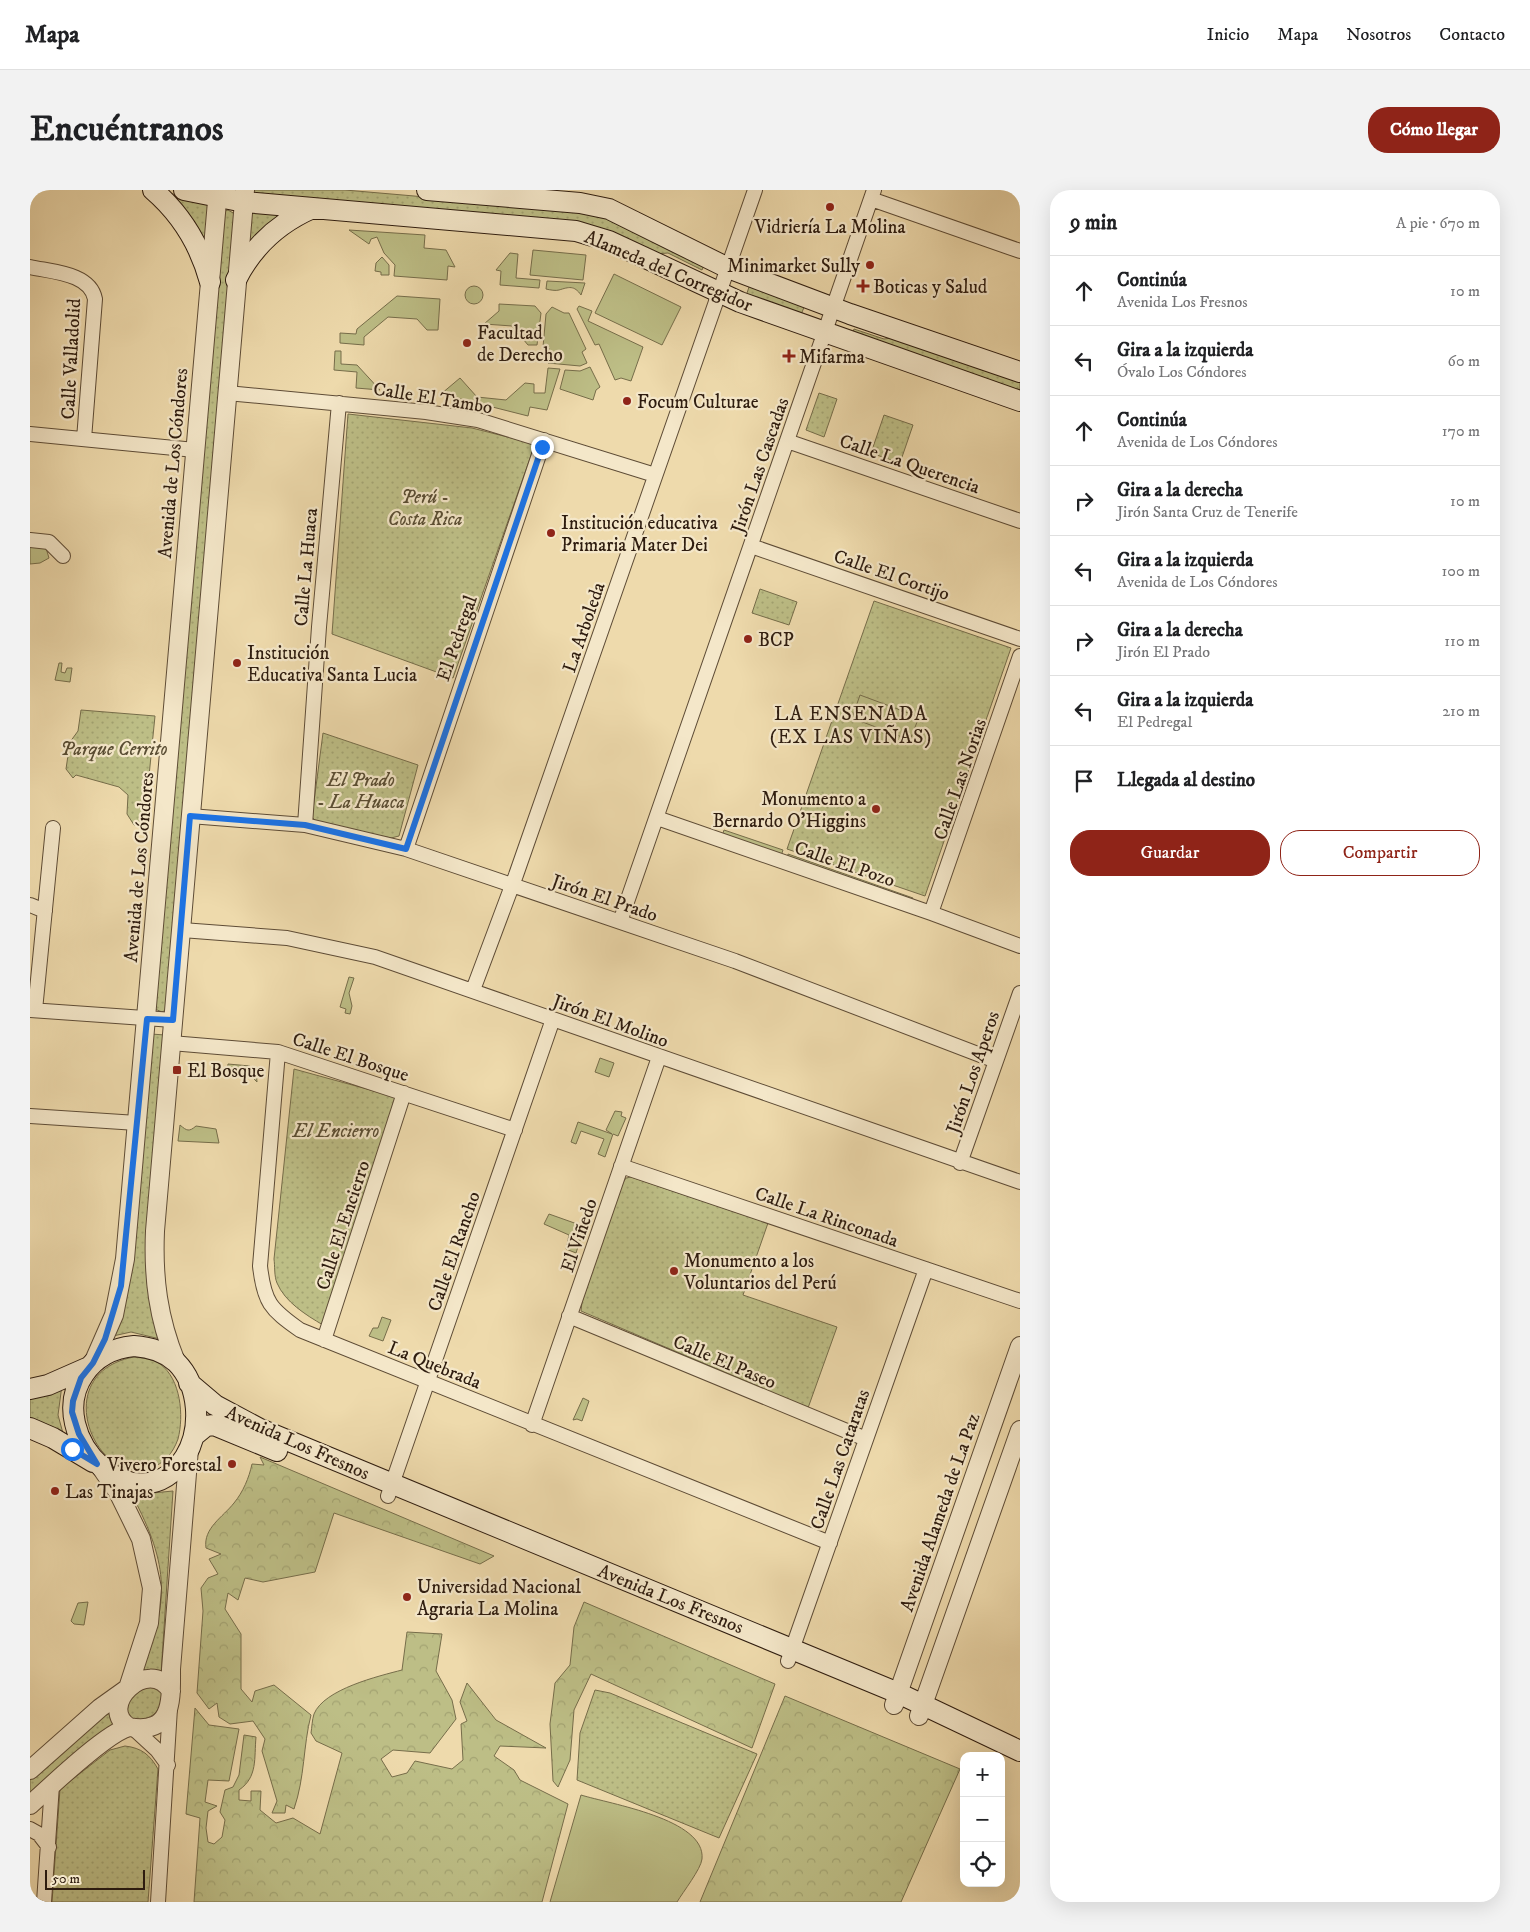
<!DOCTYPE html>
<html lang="es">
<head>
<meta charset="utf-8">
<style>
  body { margin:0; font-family:"IM FELL DW Pica",serif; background:#f2f2f2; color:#202124 }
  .controls { position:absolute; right:15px; bottom:15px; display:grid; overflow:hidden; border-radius:10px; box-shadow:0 5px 20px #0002 }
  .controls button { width:45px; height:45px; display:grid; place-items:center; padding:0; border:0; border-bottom:1px solid #e0e0e0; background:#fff; color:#202124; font:25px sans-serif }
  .scale { position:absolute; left:15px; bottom:12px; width:100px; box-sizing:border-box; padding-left:5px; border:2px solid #2e1c0f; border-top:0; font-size:14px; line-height:18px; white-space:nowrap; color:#2e1c0f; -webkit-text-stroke:4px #f4e7c9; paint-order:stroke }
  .stop { position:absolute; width:15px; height:15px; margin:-11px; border:4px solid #1a73e8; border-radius:50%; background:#fff }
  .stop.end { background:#1a73e8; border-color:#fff; box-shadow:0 1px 5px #0008 }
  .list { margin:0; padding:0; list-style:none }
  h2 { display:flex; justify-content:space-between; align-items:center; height:65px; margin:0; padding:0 20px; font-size:21px }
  h2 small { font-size:16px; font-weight:400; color:#757577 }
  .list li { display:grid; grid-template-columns:32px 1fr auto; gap:15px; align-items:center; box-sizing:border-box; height:70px; padding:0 20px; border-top:1px solid #e0e0e0 }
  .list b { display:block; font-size:19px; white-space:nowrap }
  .list p { margin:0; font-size:16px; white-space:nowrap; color:#757577 }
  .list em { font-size:16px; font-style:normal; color:#757577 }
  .actions { display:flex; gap:10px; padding:15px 20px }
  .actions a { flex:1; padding:11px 0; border:1px solid #8f2418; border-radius:20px; text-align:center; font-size:18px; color:#8f2418 }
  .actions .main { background:#8f2418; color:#fff }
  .icon { flex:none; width:28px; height:28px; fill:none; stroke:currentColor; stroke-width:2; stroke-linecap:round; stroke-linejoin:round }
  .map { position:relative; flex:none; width:990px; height:1712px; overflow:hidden; border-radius:20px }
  header { display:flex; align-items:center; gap:30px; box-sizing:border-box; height:70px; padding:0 25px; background:#fff; border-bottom:1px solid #e0e0e0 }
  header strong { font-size:24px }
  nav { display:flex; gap:28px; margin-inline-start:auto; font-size:18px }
  .intro { display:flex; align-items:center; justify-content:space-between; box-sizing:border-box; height:120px; padding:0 30px }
  h1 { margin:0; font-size:35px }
  .button { padding:12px 22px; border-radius:20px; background:#8f2418; color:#fff; font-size:18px; font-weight:700 }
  main { display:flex; gap:30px; padding:0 30px }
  aside { flex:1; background:#fff; border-radius:20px; box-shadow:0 5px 20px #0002 }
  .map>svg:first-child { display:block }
  .grass { fill:url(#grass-dots); stroke:#766d4a }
  .forest { fill:url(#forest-crowns); stroke:#766d4a }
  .garden { fill:#bdbe86; stroke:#766d4a }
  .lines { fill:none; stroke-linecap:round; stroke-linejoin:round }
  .minor-casing { stroke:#5e4c36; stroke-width:16 }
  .tertiary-casing { stroke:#5e4c36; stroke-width:20 }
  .secondary-casing { stroke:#2e1c0f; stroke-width:22 }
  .minor { stroke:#f4e7c9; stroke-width:14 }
  .tertiary { stroke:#f4e7c9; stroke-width:18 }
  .secondary { stroke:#f4e7c9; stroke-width:20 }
  .route { stroke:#1a73e8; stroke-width:6 }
  .poi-dot { fill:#8f2418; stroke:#f4e7c9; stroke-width:2 }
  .labels { text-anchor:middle; stroke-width:4.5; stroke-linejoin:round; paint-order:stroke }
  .poi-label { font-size:19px; fill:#2e1c0f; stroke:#f4e7c9; text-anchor:start }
  .street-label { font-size:19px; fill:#2e1c0f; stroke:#f4e7c9 }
  .park-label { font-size:19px; font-style:italic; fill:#594d33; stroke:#f4e7c9 }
  .neighbourhood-label { font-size:20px; letter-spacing:1px; fill:#2e1c0f; stroke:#f4e7c9 }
</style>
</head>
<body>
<header>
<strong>Mapa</strong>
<nav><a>Inicio</a><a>Mapa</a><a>Nosotros</a><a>Contacto</a></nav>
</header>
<div class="intro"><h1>Encuéntranos</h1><a class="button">Cómo llegar</a></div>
<main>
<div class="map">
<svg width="990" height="1712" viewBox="0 0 990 1712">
  <defs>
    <pattern id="grass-dots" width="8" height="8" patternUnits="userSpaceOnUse" patternTransform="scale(1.25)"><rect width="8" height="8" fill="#bdbe86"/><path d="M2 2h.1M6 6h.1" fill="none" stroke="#a3a372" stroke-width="1.8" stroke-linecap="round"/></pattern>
    <pattern id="forest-crowns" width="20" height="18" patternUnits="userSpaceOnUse" patternTransform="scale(1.25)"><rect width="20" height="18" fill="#bdbe86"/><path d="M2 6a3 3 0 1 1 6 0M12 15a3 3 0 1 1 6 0" fill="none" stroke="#a3a372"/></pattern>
  </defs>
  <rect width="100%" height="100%" fill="#eedaac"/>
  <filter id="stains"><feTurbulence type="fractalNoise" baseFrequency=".004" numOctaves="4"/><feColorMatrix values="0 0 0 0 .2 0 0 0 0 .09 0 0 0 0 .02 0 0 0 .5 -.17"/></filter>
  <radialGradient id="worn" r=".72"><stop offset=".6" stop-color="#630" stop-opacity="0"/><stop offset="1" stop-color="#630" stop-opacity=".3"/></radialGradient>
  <path class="grass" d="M223 0H315L568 22 675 73 672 80 638 63 625 64 579 42 222 5Z
    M136 2 178 14 176 53Z
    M198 20 205 24 136 820 132 822 125 819 193 22Z
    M220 22 253 23 218 55Z
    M720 94 775 115 770 127 716 106Z
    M824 139 854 149 870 147 990 188V203L822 145Z
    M789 203 807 209 794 247 776 240Z
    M318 224 442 238 505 254 423 488 302 444Z
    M854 225 883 235 870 273 841 263Z
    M730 399 767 412 759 435 722 423Z
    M844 411 981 458 895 706 757 659Z
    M51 520 125 526 114 636 104 635 97 624 98 605 89 597 46 585 43 588 36 579 40 552 48 541Z
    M293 543 388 575 369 646 361 648 288 633 282 627Z
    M121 844 135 845 117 1071V1092L130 1149 101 1142 83 1146 92 1125 100 1089Z
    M264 879 366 907 293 1135C276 1125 255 1112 247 1093 244 1086 245 1076 244 1069Z
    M601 987 738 1033 713 1105 807 1137 778 1218 551 1121 552 1112 592 994 596 988Z
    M104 1167C113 1168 122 1169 130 1174 151 1189 154 1226 148 1249 143 1263 134 1274 120 1278 65 1297 17 1183 104 1167Z
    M32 1195 28 1225 34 1247 0 1231V1206Z
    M143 1301 131 1484 109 1486C140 1412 140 1377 102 1305Z
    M120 1496 135 1502C128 1522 127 1527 105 1531L96 1522C97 1508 109 1500 120 1496Z
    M565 1500 580 1503 727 1564 689 1648 547 1590 550 1543Z
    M85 1511 86 1532 0 1605V1587Z
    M95 1556C112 1558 120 1565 128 1579L118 1712H22L30 1599 80 1560Z"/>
  <path class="forest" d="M230 1267 464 1366 450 1374 304 1323 285 1382 233 1392 215 1388 208 1410 198 1403 195 1419 211 1444V1499L222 1512 225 1501 244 1495 281 1525C273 1556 275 1587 264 1619L256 1615 255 1623H242L247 1611 232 1561 235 1549 223 1531 200 1534 189 1527 187 1513 179 1519 167 1503 173 1421 171 1398 178 1388 188 1384 179 1369 191 1364 176 1358C173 1338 193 1327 204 1313 213 1302 219 1288 222 1274L234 1275Z
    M554 1412 745 1494 722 1558 561 1484 544 1520 540 1570 528 1597 523 1591 520 1534 525 1493 540 1475 544 1437Z
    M377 1442 412 1444 406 1481 422 1510 426 1529 400 1563 363 1560 351 1569 362 1587 377 1583 385 1571 422 1579 433 1570 431 1534 437 1531 430 1512 437 1493 466 1530 516 1558 470 1556 464 1566 484 1580 490 1590 538 1614 512 1712H164L170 1628 156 1624 165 1518 179 1535 209 1539 199 1591 178 1590 175 1612 187 1616 178 1621 176 1638 178 1652 184 1654 192 1647 195 1630 190 1622 195 1600 203 1597 209 1585 214 1545 226 1547C224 1568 228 1587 209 1600V1610L221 1611V1601H231L230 1620 246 1633 263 1628 290 1644 312 1563 286 1551 281 1543C282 1537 282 1530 284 1524 294 1499 349 1486 372 1480Z
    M755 1506 930 1579 871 1712H670Z"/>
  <path class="garden" d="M319 40 395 45 394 58 416 60 425 77 418 76 417 90 364 86 365 75 354 63 347 47 341 49 339 54Z
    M503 60 556 65 553 90 500 85Z
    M480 63 488 64 486 88 510 90 509 98 470 95 471 81 466 80Z
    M352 67 359 75V85H351V82L345 81 346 73Z
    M584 84 651 117 632 155 565 123Z
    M517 91 555 93 551 105C544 95 539 97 529 100 526 101 520 100 516 99Z
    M435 105a9 9 0 1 1 18 0a9 9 0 1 1-18 0Z
    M367 106 410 109 408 140H397L387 129 358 127 334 147V155L310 153V143L326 144 327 139Z
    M469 114 505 116 511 123 507 155H498L482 136 454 134 469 121Z
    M549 116 562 121 558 131 613 157 601 191 591 188 585 190 569 154 565 155 547 119Z
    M522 117 534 123H539L556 159 552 162 557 173 550 176 518 173 519 158 513 157 516 124Z
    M305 161H311V174L327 175 350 200 326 198 327 182 304 180Z
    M560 177 570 197 566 200 563 210 530 199 535 180 550 181Z
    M518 178 530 179 517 220 500 217 498 226 411 204 430 188 447 207 476 210 495 193 504 194V203H515Z
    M0 356 16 358 19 368 10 373 0 374Z
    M29 473H32L31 482 35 483 37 478H42L40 492 25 490Z
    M830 505 889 527 880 550 822 528Z
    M694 640 753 660 751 666 692 646Z
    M758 664 883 708 881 712 757 669Z
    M319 787 324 788 319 803 322 816 320 824 315 823 316 819 310 817Z
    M570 868 584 873 579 887 565 882Z
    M198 874 220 876 222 880H226L227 892 221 886 197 884Z
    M585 921 592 922 591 926 596 928 588 946 583 944 575 967 568 964 574 949 551 941 546 954 541 952 548 932 582 944 576 940Z
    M150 935C157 941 159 942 166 936L186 939 189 953 148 951Z
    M519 1024 550 1035 547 1044 551 1047 546 1063 536 1059 539 1045 514 1034Z
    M352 1127 361 1130 353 1151 339 1146 343 1138H348Z
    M553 1208 559 1211 552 1231 547 1229 543 1230Z
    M58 1412 54 1435 44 1434 41 1431 48 1413Z
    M551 1605C580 1614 676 1629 672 1669 671 1679 653 1702 647 1712H520Z"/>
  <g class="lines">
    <g class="minor-casing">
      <path id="minor" d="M841 9 990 61
        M0 77C22 82 60 83 65 109L54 249
        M197 203 396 222 448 230 625 285
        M0 244 165 260
        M757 251 990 331
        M0 350 19 352 33 366
        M721 356 990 449
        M160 626 275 635 376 659 705 771 966 871
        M627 628 901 723 990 756
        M275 635 289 437 309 213
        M376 659 514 250
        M0 715 15 721
        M901 723 990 466
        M590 732 844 0
        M152 740 257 748 345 767 990 992
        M443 800 486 685 725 0
        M0 820 143 830
        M5 820 23 638
        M141 853 248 862 485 940
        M248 862 230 1076C234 1112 240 1119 270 1140L800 1353
        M0 926 107 933
        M930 973 990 803
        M591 976 990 1111
        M539 1126 836 1249
        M294 1150 374 903
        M502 1235 629 867
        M358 1306 523 829
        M758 1471 896 1079
        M102 1537 127 1560 138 1575
        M0 1639 9 1644 19 1657
        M14 1712 22 1595
        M128 1712 140 1518"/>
    </g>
    <g class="tertiary-casing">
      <path id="tertiary" d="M146 1172C128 1128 123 1088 125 1041L215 0
        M63 1173 84 1125 95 1069 188 0
        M141 1501C118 1465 66 1517 99 1537 144 1545 141 1509 141 1479L159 1259
        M864 1515 990 1156
        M889 1526 990 1240
        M0 1580 70 1518 98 1498 119 1433 122 1398 111 1349 88 1302 72 1279
        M0 1615C21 1596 76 1543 99 1537"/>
    </g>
    <g class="secondary-casing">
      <path id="secondary" d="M123 0C152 25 170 55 180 92
        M154 0 214 12 546 41 579 51 710 112 990 211
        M397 0 550 13 579 19 698 78 820 124 990 182
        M206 90C223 56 248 33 283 18
        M104 1156C119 1157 135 1162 146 1172 170 1196 172 1239 155 1267 108 1340 11 1246 54 1184 66 1166 83 1158 104 1156Z
        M159 1193 185 1215 230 1239 868 1503 990 1561
        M0 1199 18 1195 59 1177
        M0 1238 23 1248 63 1272
        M165 1245 176 1236 184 1235 247 1261"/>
    </g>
    <use href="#minor" class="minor"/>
    <use href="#tertiary" class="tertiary"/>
    <use href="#secondary" class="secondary"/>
  </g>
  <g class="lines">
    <path class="route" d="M42 1259 67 1274 49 1244 42 1222 43 1211 51 1188 63 1173 75 1149 91 1096 117 829 143 830 160 626 275 635 376 659 512 257"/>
  </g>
  <g class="poi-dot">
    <circle cx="800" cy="17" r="5"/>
    <circle cx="840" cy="75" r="5"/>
    <path d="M830.5 88.5h5v5h5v5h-5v5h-5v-5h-5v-5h5z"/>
    <circle cx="437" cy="153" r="5"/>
    <path d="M756.5 158.5h5v5h5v5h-5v5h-5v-5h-5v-5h5z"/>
    <circle cx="597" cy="211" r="5"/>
    <circle cx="521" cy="343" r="5"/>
    <circle cx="718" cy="449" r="5"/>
    <circle cx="207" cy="473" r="5"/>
    <circle cx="846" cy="619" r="5"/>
    <rect x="142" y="875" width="10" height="10" rx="2.5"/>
    <circle cx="644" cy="1081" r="5"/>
    <circle cx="202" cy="1274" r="5"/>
    <circle cx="25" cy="1301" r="5"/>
    <circle cx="377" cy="1407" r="5"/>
  </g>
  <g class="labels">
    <g class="poi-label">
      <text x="800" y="43" text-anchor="middle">Vidriería La Molina</text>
      <text x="830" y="82" text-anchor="end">Minimarket Sully</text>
      <text x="843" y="103">Boticas y Salud</text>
      <text x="447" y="149">Facultad<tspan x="447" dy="22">de Derecho</tspan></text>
      <text x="769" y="173">Mifarma</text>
      <text x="607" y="218">Focum Culturae</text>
      <text x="531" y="339">Institución educativa<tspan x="531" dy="22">Primaria Mater Dei</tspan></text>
      <text x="728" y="456">BCP</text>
      <text x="217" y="469">Institución<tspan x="217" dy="22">Educativa Santa Lucia</tspan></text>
      <text x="836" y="615" text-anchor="end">Monumento a<tspan x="836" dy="22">Bernardo O'Higgins</tspan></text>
      <text x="157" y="887">El Bosque</text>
      <text x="654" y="1077">Monumento a los<tspan x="654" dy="22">Voluntarios del Perú</tspan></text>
      <text x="192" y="1281" text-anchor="end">Vivero Forestal</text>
      <text x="35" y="1308">Las Tinajas</text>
      <text x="387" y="1403">Universidad Nacional<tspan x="387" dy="22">Agraria La Molina</tspan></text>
    </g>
    <g class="street-label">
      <text transform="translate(639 80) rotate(23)" y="7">Alameda del Corregidor</text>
      <text transform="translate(40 169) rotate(-87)" y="7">Calle Valladolid</text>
      <text transform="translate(403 207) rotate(9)" y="7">Calle El Tambo</text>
      <text transform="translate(142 273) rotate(-85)" y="7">Avenida de Los Cóndores</text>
      <text transform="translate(880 273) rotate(19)" y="7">Calle La Querencia</text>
      <text transform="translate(729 275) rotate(-71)" y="7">Jirón Las Cascadas</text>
      <text transform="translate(275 377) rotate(-85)" y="7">Calle La Huaca</text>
      <text transform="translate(862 384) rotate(19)" y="7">Calle El Cortijo</text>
      <text transform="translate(553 437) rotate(-71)" y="7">La Arboleda</text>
      <text transform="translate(426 448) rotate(-71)" y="7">El Pedregal</text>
      <text transform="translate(929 589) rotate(-71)" y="7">Calle Las Norias</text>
      <text transform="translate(815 673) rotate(19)" y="7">Calle El Pozo</text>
      <text transform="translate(108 677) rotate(-85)" y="7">Avenida de Los Cóndores</text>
      <text transform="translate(575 707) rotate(19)" y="7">Jirón El Prado</text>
      <text transform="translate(581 830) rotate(20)" y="7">Jirón El Molino</text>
      <text transform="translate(321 866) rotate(18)" y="7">Calle El Bosque</text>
      <text transform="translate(942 882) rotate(-71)" y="7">Jirón Los Aperos</text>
      <text transform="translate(797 1026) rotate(19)" y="7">Calle La Rinconada</text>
      <text transform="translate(312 1035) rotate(-72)" y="7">Calle El Encierro</text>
      <text transform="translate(548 1045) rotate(-71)" y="7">El Viñedo</text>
      <text transform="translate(423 1061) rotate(-71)" y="7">Calle El Rancho</text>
      <text transform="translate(695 1171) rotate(23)" y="7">Calle El Paseo</text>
      <text transform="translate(405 1174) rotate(22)" y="7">La Quebrada</text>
      <text transform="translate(268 1252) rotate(24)" y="7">Avenida Los Fresnos</text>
      <text transform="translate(809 1269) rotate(-71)" y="7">Calle Las Cataratas</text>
      <text transform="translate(909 1322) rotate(-71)" y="7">Avenida Alameda de La Paz</text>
      <text transform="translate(641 1408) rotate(22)" y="7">Avenida Los Fresnos</text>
    </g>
    <g class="park-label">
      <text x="395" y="313">Perú -<tspan x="395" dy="22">Costa Rica</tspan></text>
      <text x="84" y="565">Parque Cerrito</text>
      <text x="331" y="596">El Prado<tspan x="331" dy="22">- La Huaca</tspan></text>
      <text x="306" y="947">El Encierro</text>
    </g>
    <g class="neighbourhood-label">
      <text x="821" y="530">LA ENSENADA<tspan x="821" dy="23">(EX LAS VIÑAS)</tspan></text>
    </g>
  </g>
  <rect width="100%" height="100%" filter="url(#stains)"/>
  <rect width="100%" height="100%" fill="url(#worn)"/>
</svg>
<div class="controls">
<button>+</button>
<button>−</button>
<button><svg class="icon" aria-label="locate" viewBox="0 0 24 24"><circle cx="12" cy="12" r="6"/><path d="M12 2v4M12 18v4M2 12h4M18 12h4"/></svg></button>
</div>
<div class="scale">50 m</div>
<div class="stop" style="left:42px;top:1259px"></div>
<div class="stop end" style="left:512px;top:257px"></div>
</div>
<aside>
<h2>9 min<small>A pie · 670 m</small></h2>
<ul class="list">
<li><svg class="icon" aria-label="ahead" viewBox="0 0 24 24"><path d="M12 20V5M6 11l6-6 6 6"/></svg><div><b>Continúa</b><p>Avenida Los Fresnos</p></div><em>10 m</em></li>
<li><svg class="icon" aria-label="left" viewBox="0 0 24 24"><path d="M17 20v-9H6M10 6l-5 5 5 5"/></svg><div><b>Gira a la izquierda</b><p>Óvalo Los Cóndores</p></div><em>60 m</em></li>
<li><svg class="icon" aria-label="ahead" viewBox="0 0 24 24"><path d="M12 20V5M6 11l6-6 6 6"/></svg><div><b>Continúa</b><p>Avenida de Los Cóndores</p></div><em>170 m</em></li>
<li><svg class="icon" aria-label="right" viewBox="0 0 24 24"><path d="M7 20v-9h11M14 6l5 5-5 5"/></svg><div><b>Gira a la derecha</b><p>Jirón Santa Cruz de Tenerife</p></div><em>10 m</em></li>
<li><svg class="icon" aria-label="left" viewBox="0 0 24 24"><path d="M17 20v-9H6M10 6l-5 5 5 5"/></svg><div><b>Gira a la izquierda</b><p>Avenida de Los Cóndores</p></div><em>100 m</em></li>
<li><svg class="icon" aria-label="right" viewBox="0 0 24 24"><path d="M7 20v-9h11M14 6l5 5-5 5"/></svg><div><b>Gira a la derecha</b><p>Jirón El Prado</p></div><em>110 m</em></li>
<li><svg class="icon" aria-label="left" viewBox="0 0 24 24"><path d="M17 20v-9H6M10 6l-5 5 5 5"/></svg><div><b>Gira a la izquierda</b><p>El Pedregal</p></div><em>210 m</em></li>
<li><svg class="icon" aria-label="arrive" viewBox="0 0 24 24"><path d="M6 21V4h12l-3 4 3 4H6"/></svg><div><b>Llegada al destino</b></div></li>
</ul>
<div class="actions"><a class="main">Guardar</a><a>Compartir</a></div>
</aside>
</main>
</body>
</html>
